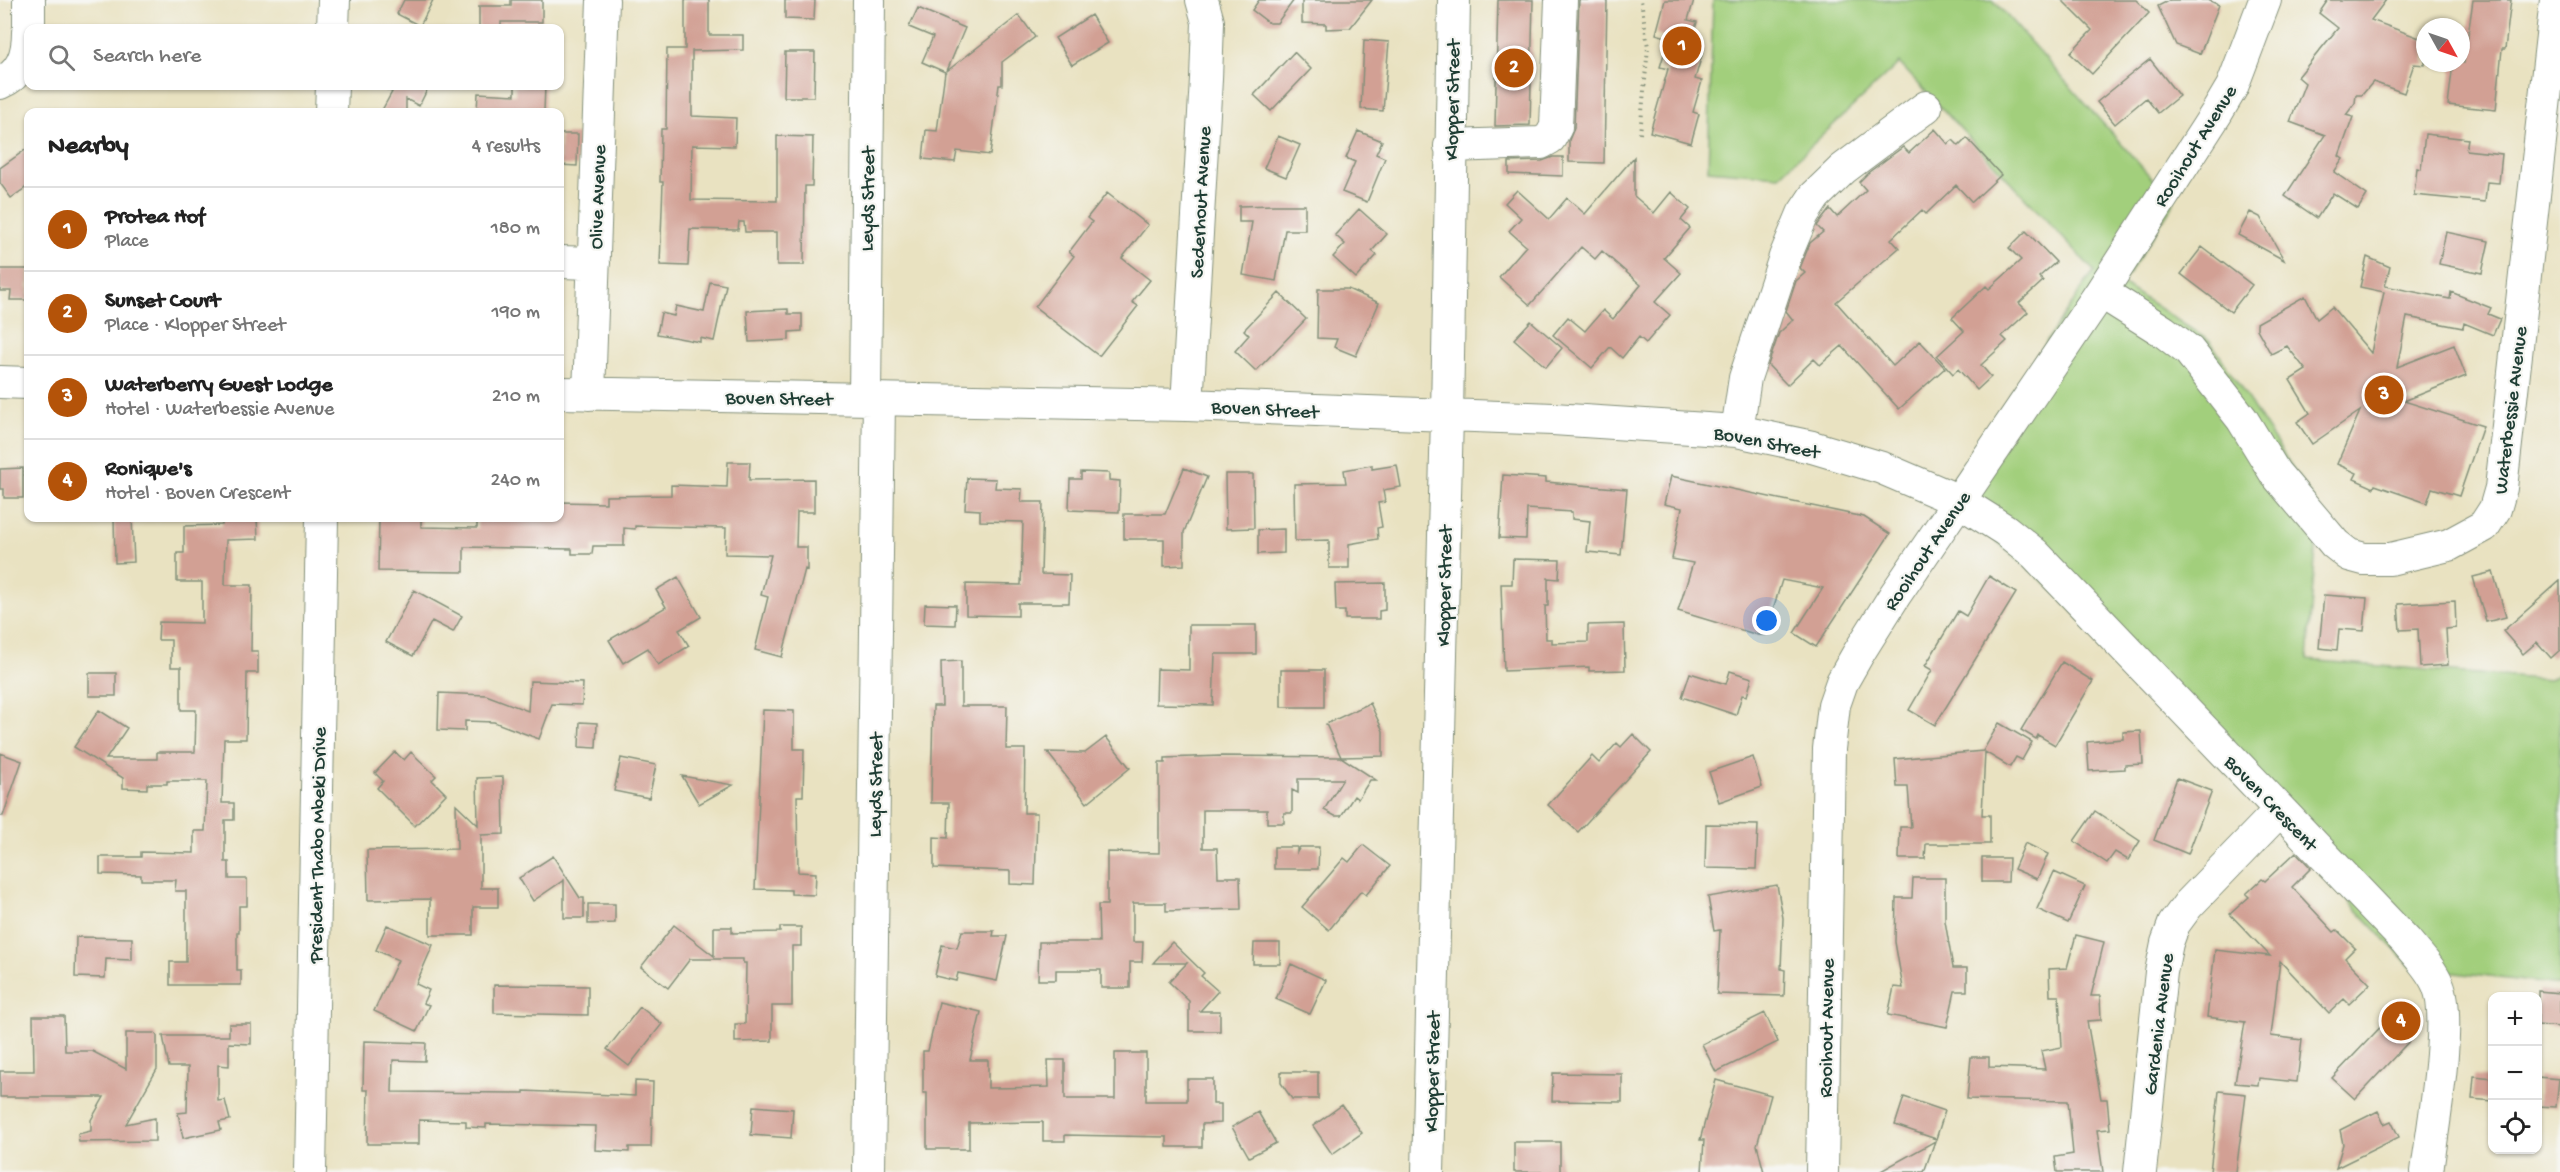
<!DOCTYPE html>
<html lang="en">
<head>
<meta charset="utf-8">
<style>
  body { margin:0; font-family:"Gochi Hand",sans-serif; background:#f2f2f2; color:#222 }
  .controls { position:absolute; right:18px; bottom:18px; display:grid; overflow:hidden; border-radius:12px; box-shadow:0 2px 4px #0004 }
  .controls button { width:54px; height:54px; display:grid; place-items:center; padding:0; border:0; border-bottom:2px solid #e0e0e0; background:#fff; color:#222; font:30px sans-serif }
  .compass { position:absolute; left:2416px; top:18px; width:54px; height:54px; border-radius:50%; background:#fff; box-shadow:0 2px 4px #0004; rotate:130deg }
  .you { position:absolute; left:1767px; top:621px; width:21px; height:21px; margin:-15px; border:4px solid #fff; border-radius:50%; background:#1a73e8; box-shadow:0 0 0 9px #1a73e833 }
  .badge { display:grid; place-items:center; width:39px; height:39px; border-radius:50%; background:#b45309; color:#fff; font-size:20px; font-weight:700 }
  .pin { position:absolute; translate:-50% -50%; border:3px solid #fff; box-shadow:0 2px 6px #0006 }
  .list { margin:0; padding:0; list-style:none }
  h2 { display:flex; justify-content:space-between; align-items:center; height:78px; margin:0; padding:0 24px; font-size:26px }
  h2 small { font-size:20px; font-weight:400; color:#767676 }
  .list li { display:grid; grid-template-columns:39px 1fr auto; gap:18px; align-items:center; box-sizing:border-box; height:84px; padding:0 24px; border-top:2px solid #e0e0e0 }
  .list b { display:block; font-size:22px; white-space:nowrap }
  .list p { margin:0; font-size:20px; white-space:nowrap; color:#767676 }
  .list em { font-size:20px; font-style:normal; color:#767676 }
  .icon { flex:none; width:33px; height:33px; fill:none; stroke:currentColor; stroke-width:2; stroke-linecap:round; stroke-linejoin:round }
  .map { position:relative; flex:none; width:2560px; height:1172px; overflow:hidden }
  .search { position:absolute; background:#fff; box-shadow:0 2px 4px #0004; left:24px; top:24px; width:540px; height:66px; display:flex; align-items:center; gap:15px; box-sizing:border-box; padding:0 21px; border-radius:12px; color:#767676; font-size:22px }
  .panel { position:absolute; background:#fff; box-shadow:0 2px 4px #0004; left:24px; top:108px; width:540px; height:414px; border-radius:12px }
  .map>svg:first-child { display:block }
  .green { fill:#a2cf7c; stroke:#608658; stroke-width:1.5 }
  .building { fill:#d2a094 }
  .lines { fill:none; stroke-linecap:round; stroke-linejoin:round }
  .minor-casing { stroke:#84907a; stroke-width:34 }
  .path { stroke:#84907a; stroke-width:4; stroke-dasharray:1.5 4.5; stroke-linecap:butt }
  .minor { stroke:#fff; stroke-width:32 }
  .labels { text-anchor:middle; stroke-width:4.5; stroke-linejoin:round; paint-order:stroke }
  .street-label { font-size:20px; fill:#1f3d34; stroke:#f6f6f2 }
</style>
</head>
<body>
<div class="map">
<svg width="2560" height="1172" viewBox="0 0 2560 1172">
  <rect width="100%" height="100%" fill="#f6f6f2"/>
  <filter id="ink" filterUnits="userSpaceOnUse"><feTurbulence type="fractalNoise" baseFrequency=".0167" numOctaves="2"/><feDisplacementMap in="SourceGraphic" scale="12" xChannelSelector="R" yChannelSelector="G"/><feConvolveMatrix kernelMatrix="1 2 1 2 8 2 1 2 1" color-interpolation-filters="sRGB"/></filter>
  <filter id="wash" filterUnits="userSpaceOnUse"><feTurbulence type="fractalNoise" baseFrequency=".008" numOctaves="4" result="noise"/><feDisplacementMap in="SourceGraphic" scale="24" xChannelSelector="R" yChannelSelector="G"/><feGaussianBlur stdDeviation="1.35" result="paint"/><feColorMatrix in="noise" values="0 0 0 0 0 0 0 0 0 0 0 0 0 0 0 0 0 1.4 0 .05"/><feComposite in="paint" operator="in"/></filter>
  <g filter="url(#wash)">
    <rect width="100%" height="100%" fill="#e9e2c1"/>
    <path class="green" d="M1713 0H1993L2174 203 2122 284 2211 342 2319 509 2307 660 2550 680 2560 673V985L2412 968 2052 589 1994 539 1938 501 2094 271 1899 63 1779 176 1708 170Z"/>
    <g id="blocks">
      <path class="building" d="M404 0H433L420 26 397 14Z
        M511 0H542V22H501V28H479V6H511Z
        M685 0H709V35H743V50L692 51V116L736 118 735 146 692 145 691 200 777 201V136L813 137 812 186H805L804 265H777V232H745L744 222H739L738 230 690 229 688 266 660 265 663 182H660L661 129H666L667 49H685Z
        M785 0H815L814 20 785 19Z
        M1259 0H1294L1277 23H1269L1252 10Z
        M1302 0H1372L1350 28 1326 29V24L1302 23Z
        M1498 0H1533L1530 125 1495 126Z
        M1579 0H1607L1604 163 1569 162V140L1574 128Z
        M1665 0H1694L1688 20 1697 22 1691 44 1704 48 1695 79 1702 81 1693 112 1699 114 1691 143 1650 132 1668 69 1660 67 1669 38 1656 34Z
        M2062 0H2136L2149 13 2092 74 2070 53 2092 30Z
        M2170 0H2208L2219 5 2200 54 2176 45 2158 6Z
        M2328 0H2386L2371 20 2425 40V65L2414 64 2404 93 2373 82 2362 95H2356L2355 103 2346 115 2353 117 2339 156 2343 159 2334 172 2367 195 2358 209 2333 193 2317 218 2285 196 2325 135 2290 122 2305 83 2298 77 2338 28 2319 13Z
        M2473 0H2511L2505 49H2502L2496 110 2448 105 2453 63H2464Z
        M918 8 965 28 947 71 1019 15 1035 37 1002 62V85H999L990 155 957 151 955 162 923 159 926 130 937 131 945 72 922 62 933 37 909 27Z
        M1091 15 1108 43 1072 65 1055 38Z
        M1364 40 1389 42 1383 111 1361 109Z
        M785 52H815L814 97H784Z
        M1294 52 1311 69 1271 111 1254 95Z
        M2150 59 2179 96 2158 113 2146 98 2115 124 2097 102Z
        M380 86H429L419 106 406 99V112H381L392 92Z
        M515 86H545L544 111H477L478 93 515 95Z
        M1935 129 1948 144 1953 140 1959 146 1967 138 2001 175 1972 202 1956 185 1926 214 1922 210 1891 239 1899 248 1836 302 1893 366 1920 341 1945 368 1899 409 1842 346 1820 365 1814 359 1787 385 1768 365 1779 333 1793 320 1786 311 1796 281 1805 273 1800 268 1810 243 1823 232 1817 226 1819 223 1830 209 1837 217 1866 190 1859 182 1869 172 1903 147 1909 153Z
        M1358 131 1382 141 1376 154 1385 158 1367 202 1342 192 1355 162 1346 158Z
        M560 134H578L577 166 560 165Z
        M2425 134 2468 139 2466 150 2502 154 2499 183 2487 182 2485 202 2414 195 2417 168 2421 169Z
        M1278 136 1300 145 1286 177 1264 168Z
        M28 148V186L11 198 0 183V168Z
        M1553 157H1563V176L1509 174V162L1542 161Z
        M1634 157V196L1654 213 1671 192 1690 209 1681 220 1690 228 1664 258 1681 273 1655 302 1670 315 1646 343 1639 337 1622 358 1610 347 1592 368 1553 335 1568 317 1585 331 1603 310 1613 319 1641 285 1602 251 1595 259 1581 247 1530 305 1499 277 1526 246 1509 231 1521 218 1505 203 1517 190 1549 219 1567 198 1585 214Z
        M1107 193 1148 225 1122 258 1150 280 1132 302 1138 306 1099 356 1035 307 1074 256 1069 252 1092 222 1087 218Z
        M1274 205H1305V230H1285L1276 281 1243 275 1252 222H1239V206Z
        M1359 209 1387 234 1372 251 1377 255 1356 278 1333 257 1345 244 1335 235Z
        M2250 212 2260 217 2284 260 2238 235Z
        M2026 231 2056 262 2039 277 2043 281 2019 303 2028 312 2002 336 2007 341 1981 365 1991 377 1977 390 1958 369 1953 374 1937 356 1964 331 1952 318 1986 286 1989 289 2021 260 2009 248Z
        M2446 232 2489 241 2482 273 2439 264Z
        M2202 247 2252 285 2231 312 2181 274Z
        M2367 257 2390 267 2385 286 2450 299 2451 292 2491 308 2488 314 2500 319 2493 335 2464 323 2463 328 2407 317 2397 367 2454 345 2466 376 2404 401 2483 426 2459 496 2432 488 2427 503 2375 485 2374 488 2354 479 2357 473 2337 464 2360 411 2312 444 2297 422 2310 413 2290 380 2306 370 2287 346 2271 354 2257 329V323L2305 296 2317 319 2332 307 2371 353 2384 292 2360 287Z
        M0 269H28V300H10L11 291H0Z
        M710 282 726 285 714 341 700 338V342L657 334 661 313 674 316 676 306 704 312Z
        M1318 289H1348L1379 303 1356 356 1334 347 1337 339 1317 338Z
        M1279 293 1306 319 1256 371 1235 351 1249 335 1244 330Z
        M788 309V314H802V331L789 332V340L749 342 747 311Z
        M1531 321 1562 348 1546 367 1514 339Z
        M728 462H750L749 480 814 479V512H797L796 547H807V570L805 569 782 657 755 650 768 597 761 595 771 555 725 554 726 528 635 526V529L624 528V546H593L592 554H572V549L464 547V572L378 571 379 518H421V527L477 528V518H560V502L606 503V496L671 495V485L727 487Z
        M1372 465V469L1397 465 1401 487 1383 490 1385 502 1378 503 1382 527 1377 528 1378 539 1349 544V568H1329V540L1295 541 1294 484 1346 483 1344 470Z
        M23 468V498H4V489H0V469Z
        M1184 468 1207 477 1184 532V565L1164 566V539H1124V514H1165Z
        M1081 472 1109 473V480L1120 481 1119 512 1069 510 1070 479H1081Z
        M1225 474H1253L1254 528 1226 529Z
        M1503 475 1546 478V482L1627 489 1621 555 1587 552 1590 521 1572 519V512L1527 509 1526 539 1499 538Z
        M1671 476 1864 517 1890 534 1816 647 1794 633 1823 588 1782 580 1765 635H1758L1678 611 1693 563 1672 559 1682 508 1664 504Z
        M967 478 996 479 995 488 1022 489 1021 502H1043L1041 574 1070 575 1069 603H1018V616L966 615V584L1021 585 1023 522 980 521V510L965 509Z
        M114 518H132L134 562 115 563Z
        M222 518H257L258 539 226 540 225 585H252L251 651H258V673H247L246 739H224L222 803H234V820H225V862H229V879H247V906H239V932H237V970H241V985H170V962H186V891H175L176 880H141V875L100 874V857H141V852L194 853V831H205L207 781H167V784H147V789L123 788V778L74 747 99 710 127 728 106 759H157V752H195L196 710H181V667H171V640H158L159 622 202 623V582H177V553H184V526L222 525Z
        M1284 529V553L1258 554V530Z
        M1513 559 1560 560 1559 579 1548 578V606H1545L1546 639H1552V643L1588 642V625L1624 624 1625 670 1589 671V667L1504 671 1501 584H1512Z
        M2493 572 2506 617 2486 622 2473 577Z
        M1989 576 2016 593 1935 725 1909 710 1932 670 1925 666 1958 611 1966 616Z
        M678 577 701 617 679 630 689 646 658 665 648 648 623 663 609 640 666 607 656 590Z
        M2560 581V650L2551 658 2537 642 2523 654 2503 631Z
        M1385 583V610L1379 611V619H1345V611H1336L1335 584Z
        M414 590 462 616 453 632 432 621 413 656 386 642Z
        M2324 595 2367 598 2364 631 2339 629 2337 650 2319 648Z
        M2455 601 2456 628 2446 629 2448 665 2420 667 2418 629 2400 630 2398 604Z
        M925 604 956 605 955 625 924 624Z
        M1189 625H1256V654H1215L1213 705 1156 704 1157 669 1189 670Z
        M961 661V706H1007L1006 749H1025L1024 813H1037L1035 885 1010 884V871L934 868V837L948 838 949 803H931L933 706H942L941 662Z
        M2062 662 2093 681 2055 745 2038 735 2036 739 2021 730Z
        M1281 670H1324V707H1281Z
        M1730 671 1752 678 1747 696 1742 695 1736 715 1682 697 1690 673 1726 684Z
        M89 673H116V696H89Z
        M530 681 583 683 582 705 552 704 539 739 494 722 465 721V731L438 730 439 693 486 695 528 711Z
        M1370 703 1383 731V756L1341 757 1326 724Z
        M763 710 794 711V749H804L803 796H797L798 872 816 873 815 895 791 894V890L755 889Z
        M580 722 597 723 596 748 579 747Z
        M1999 723 2032 742 2022 760 2016 757 2010 767 1985 752 1982 815H1990V844H1926L1925 859H1899L1900 827H1911L1908 787H1897L1895 759 1983 751Z
        M2141 731 2143 764 2125 765V769L2089 771 2087 742 2123 739V732Z
        M1633 734 1651 752 1578 832 1548 805 1592 756 1599 763 1617 743 1621 747Z
        M1106 737 1130 768 1087 803 1047 752 1085 753Z
        M395 752 404 760 411 752 436 776 432 780 446 794 415 826 377 788 383 781 375 773Z
        M0 753 22 761 3 816H0Z
        M1221 756 1341 757 1376 780H1370L1358 799 1354 796 1341 816H1335L1324 810 1343 779H1298V793L1292 790V813H1284V823H1267V810H1203V848H1217L1218 877H1240L1241 909 1166 911V903H1133V942H1143L1142 962H1130V988H1101V970H1056V980H1038L1039 942H1099L1098 905H1107V852L1159 853V763H1165V758Z
        M1753 757 1762 787 1719 802 1709 772Z
        M621 758 656 765 649 798 614 791Z
        M682 776 733 785 699 804Z
        M503 777 504 834 481 835V888H498V907H473V935H430V899L368 900 367 850 457 849 456 804 478 825 477 778Z
        M2177 778 2212 791 2188 854 2154 840Z
        M2095 811 2140 841 2128 860 2115 852 2107 863 2074 841Z
        M1706 824 1758 825 1756 869 1705 868Z
        M2025 843 2048 854 2037 879 2014 869Z
        M1363 845 1390 866 1366 895 1361 891 1329 930 1302 907 1344 858 1349 862Z
        M1274 847H1297V852L1300 847H1319L1318 869H1274Z
        M2296 852 2311 868 2292 887 2334 932 2337 930 2355 948 2345 958 2370 984 2349 1004 2344 999 2329 1013 2280 961 2271 1036 2302 1040 2297 1082 2259 1078 2258 1085 2235 1083 2245 1022 2207 1017 2215 950 2270 956 2230 914 2249 897 2246 894 2262 879 2265 881Z
        M553 856 580 898H584V918H564V880L533 901 519 878Z
        M1982 858H2009L2008 882H1982Z
        M2054 872 2085 886 2068 923 2037 909Z
        M1913 878H1945V921L1953 968H1967V991H1955L1947 1027 1888 1015 1894 987 1903 988 1895 942 1896 898H1912Z
        M1777 885 1783 918 1781 969 1785 970 1784 996 1717 994 1720 930 1714 931 1708 897Z
        M588 904H615V923L588 924Z
        M387 925 433 945 416 984 429 990 423 1003 429 1005 417 1031 374 1011 398 960 376 950Z
        M674 925 714 956V927H732V933L780 932V927H801V946H792V1006H772V1041L735 1042V1024H745L746 963H743V959H690L668 988 641 967Z
        M962 931H994L993 936H1007L997 981 958 973 956 981 935 976 942 945 957 948Z
        M2076 935 2104 942 2091 996H2100L2101 1020 2087 1021 2101 1099H2107L2110 1129 2097 1130 2103 1172H2057L2055 1157 2073 1154 2068 1101 1967 1099 1971 1057H1989V1067L2045 1069 2041 1051 2062 1047 2059 996H2050L2049 969 2067 968Z
        M76 937 132 938V960L106 959 105 978 75 977Z
        M1172 942 1204 973 1201 976 1218 991 1200 1011H1220V1031H1189V1001L1169 982 1187 963H1153Z
        M1254 943H1280V964H1253Z
        M1291 964 1326 980 1310 1014 1276 999Z
        M494 985 588 986V1015L494 1013Z
        M2538 991 2560 993V1027L2538 1025Z
        M939 1002 981 1012 970 1060H988V1088L1049 1087 1048 1060H1065V1099H1115V1053H1146V1101H1187V1079H1213V1104H1221V1123L1202 1124V1147H1167V1137L1065 1135V1141H1043V1122L969 1123V1149H927V1093H923V1051H928Z
        M640 1007 662 1024 629 1066 607 1049Z
        M1765 1013 1778 1042 1716 1072 1702 1044Z
        M2392 1015 2414 1036 2355 1099 2332 1078Z
        M33 1016H64L65 1051H92L126 1069V1033H155L157 1036V1069L126 1124 155 1118V1141L79 1142 78 1134 91 1131V1120L104 1097H0V1071H34Z
        M229 1024H251V1044L229 1043V1066L218 1065V1101L225 1100 230 1120 219 1122 221 1130 183 1138 178 1113 187 1112 188 1067H169L163 1036H229Z
        M364 1041 426 1043 425 1061 393 1060 392 1092 524 1093V1091L635 1096V1081L653 1082 651 1147H629V1152L595 1150 596 1126 486 1124V1128L466 1127V1121L419 1120V1144H367L368 1090H363Z
        M1281 1072H1318V1099H1292L1281 1083Z
        M1553 1073 1622 1074V1102L1552 1101Z
        M2474 1076 2493 1078V1101L2472 1099Z
        M2538 1077 2559 1079 2556 1107 2538 1106Z
        M1716 1080 1771 1095 1757 1145 1764 1172H1702L1704 1140H1700Z
        M2219 1091 2246 1094 2236 1172H2210Z
        M1904 1097 1945 1111 1936 1139 1895 1125Z
        M1342 1105 1362 1133 1332 1154 1313 1126Z
        M753 1106 793 1109 791 1138 751 1135Z
        M2378 1111 2384 1124 2391 1121 2399 1137 2336 1168 2343 1144 2340 1130Z
        M1258 1112 1276 1143 1249 1157 1232 1127Z
        M1935 1141 1924 1172H1879Z
        M1514 1142H1560V1172H1514Z"/>
    </g>
  </g>
  <g filter="url(#ink)">
    <use href="#blocks" fill-opacity="0" stroke="#84907a" stroke-width="1.5"/>
    <g class="lines">
      <g class="minor-casing">
        <path id="minor" d="M29 28V0
          M333 28 334 0
          M0 83C22 74 28 54 28 32
          M331 112 332 86
          M1450 146 1541 143 1550 138 1556 127 1561 0
          M560 262 594 263
          M2101 292 2163 331 2189 351 2242 419 2275 473 2335 544 2349 555 2364 559H2390L2449 545 2484 526 2495 509 2501 488 2556 0
          M0 382 28 383
          M560 393 1187 405 1553 419 1737 431 1812 447 1882 468 1959 501 2005 530 2035 554 2406 941C2417 955 2431 968 2438 985 2453 1019 2432 1131 2427 1172
          M589 394 603 0
          M865 398 869 0
          M1187 405 1206 79 1208 22 1202 0
          M1737 431 1745 378 1785 257 1803 214 1815 196 1843 169 1926 107
          M310 1172 322 518
          M869 1172 879 399
          M1428 1172 1447 416 1454 0
          M1822 1172 1829 749 1834 705 1842 682 1858 654 1895 595 2101 292 2216 114 2232 87 2265 0
          M2140 1172 2161 972 2167 943 2174 924 2188 905 2279 811"/>
      </g>
      <path class="path" d="M1640 134 1648 47 1641 0"/>
      <use href="#minor" class="minor"/>
    </g>
  </g>
  <g class="labels">
    <g class="street-label">
      <text transform="translate(1451 100) rotate(-89)" y="7">Klopper Street</text>
      <text transform="translate(2194 145) rotate(-58)" y="7">Rooihout Avenue</text>
      <text transform="translate(596 197) rotate(-88)" y="7">Olive Avenue</text>
      <text transform="translate(866 199) rotate(-89)" y="7">Leyds Street</text>
      <text transform="translate(1199 202) rotate(-87)" y="7">Sederhout Avenue</text>
      <text transform="translate(779 397) rotate(1)" y="7">Boven Street</text>
      <text transform="translate(1265 408) rotate(3)" y="7">Boven Street</text>
      <text transform="translate(2509 410) rotate(-83)" y="7">Waterbessie Avenue</text>
      <text transform="translate(1767 441) rotate(11)" y="7">Boven Street</text>
      <text transform="translate(1926 550) rotate(-56)" y="7">Rooihout Avenue</text>
      <text transform="translate(1443 586) rotate(-89)" y="7">Klopper Street</text>
      <text transform="translate(874 785) rotate(-89)" y="7">Leyds Street</text>
      <text transform="translate(2272 802) rotate(46)" y="7">Boven Crescent</text>
      <text transform="translate(316 845) rotate(-89)" y="7">President Thabo Mbeki Drive</text>
      <text transform="translate(2157 1024) rotate(-83)" y="7">Gardenia Avenue</text>
      <text transform="translate(1825 1028) rotate(-89)" y="7">Rooihout Avenue</text>
      <text transform="translate(1431 1072) rotate(-89)" y="7">Klopper Street</text>
    </g>
  </g>
</svg>
<div class="controls">
<button>+</button>
<button>−</button>
<button><svg class="icon" aria-label="locate" viewBox="0 0 24 24"><circle cx="12" cy="12" r="6"/><path d="M12 2v4M12 18v4M2 12h4M18 12h4"/></svg></button>
</div>
<svg class="compass" viewBox="-18 -18 36 36"><path d="M0-13l5 13h-10z" fill="#e53935"/><path d="M0 13l5-13h-10z" fill="#767676"/></svg>
<div class="you"></div>
<div class="pin badge" style="left:1682px;top:46px">1</div>
<div class="pin badge" style="left:1514px;top:68px">2</div>
<div class="pin badge" style="left:2384px;top:395px">3</div>
<div class="pin badge" style="left:2401px;top:1021px">4</div>
<div class="search"><svg class="icon" aria-label="search" viewBox="0 0 24 24"><circle cx="10" cy="10" r="6"/><path d="M15 15l6 6"/></svg>Search here</div>
<section class="panel">
<h2>Nearby<small>4 results</small></h2>
<ul class="list">
<li><span class="badge">1</span><div><b>Protea Hof</b><p>Place</p></div><em>180 m</em></li>
<li><span class="badge">2</span><div><b>Sunset Court</b><p>Place · Klopper Street</p></div><em>190 m</em></li>
<li><span class="badge">3</span><div><b>Waterberry Guest Lodge</b><p>Hotel · Waterbessie Avenue</p></div><em>210 m</em></li>
<li><span class="badge">4</span><div><b>Ronique's</b><p>Hotel · Boven Crescent</p></div><em>240 m</em></li>
</ul>
</section>
</div>
</body>
</html>
